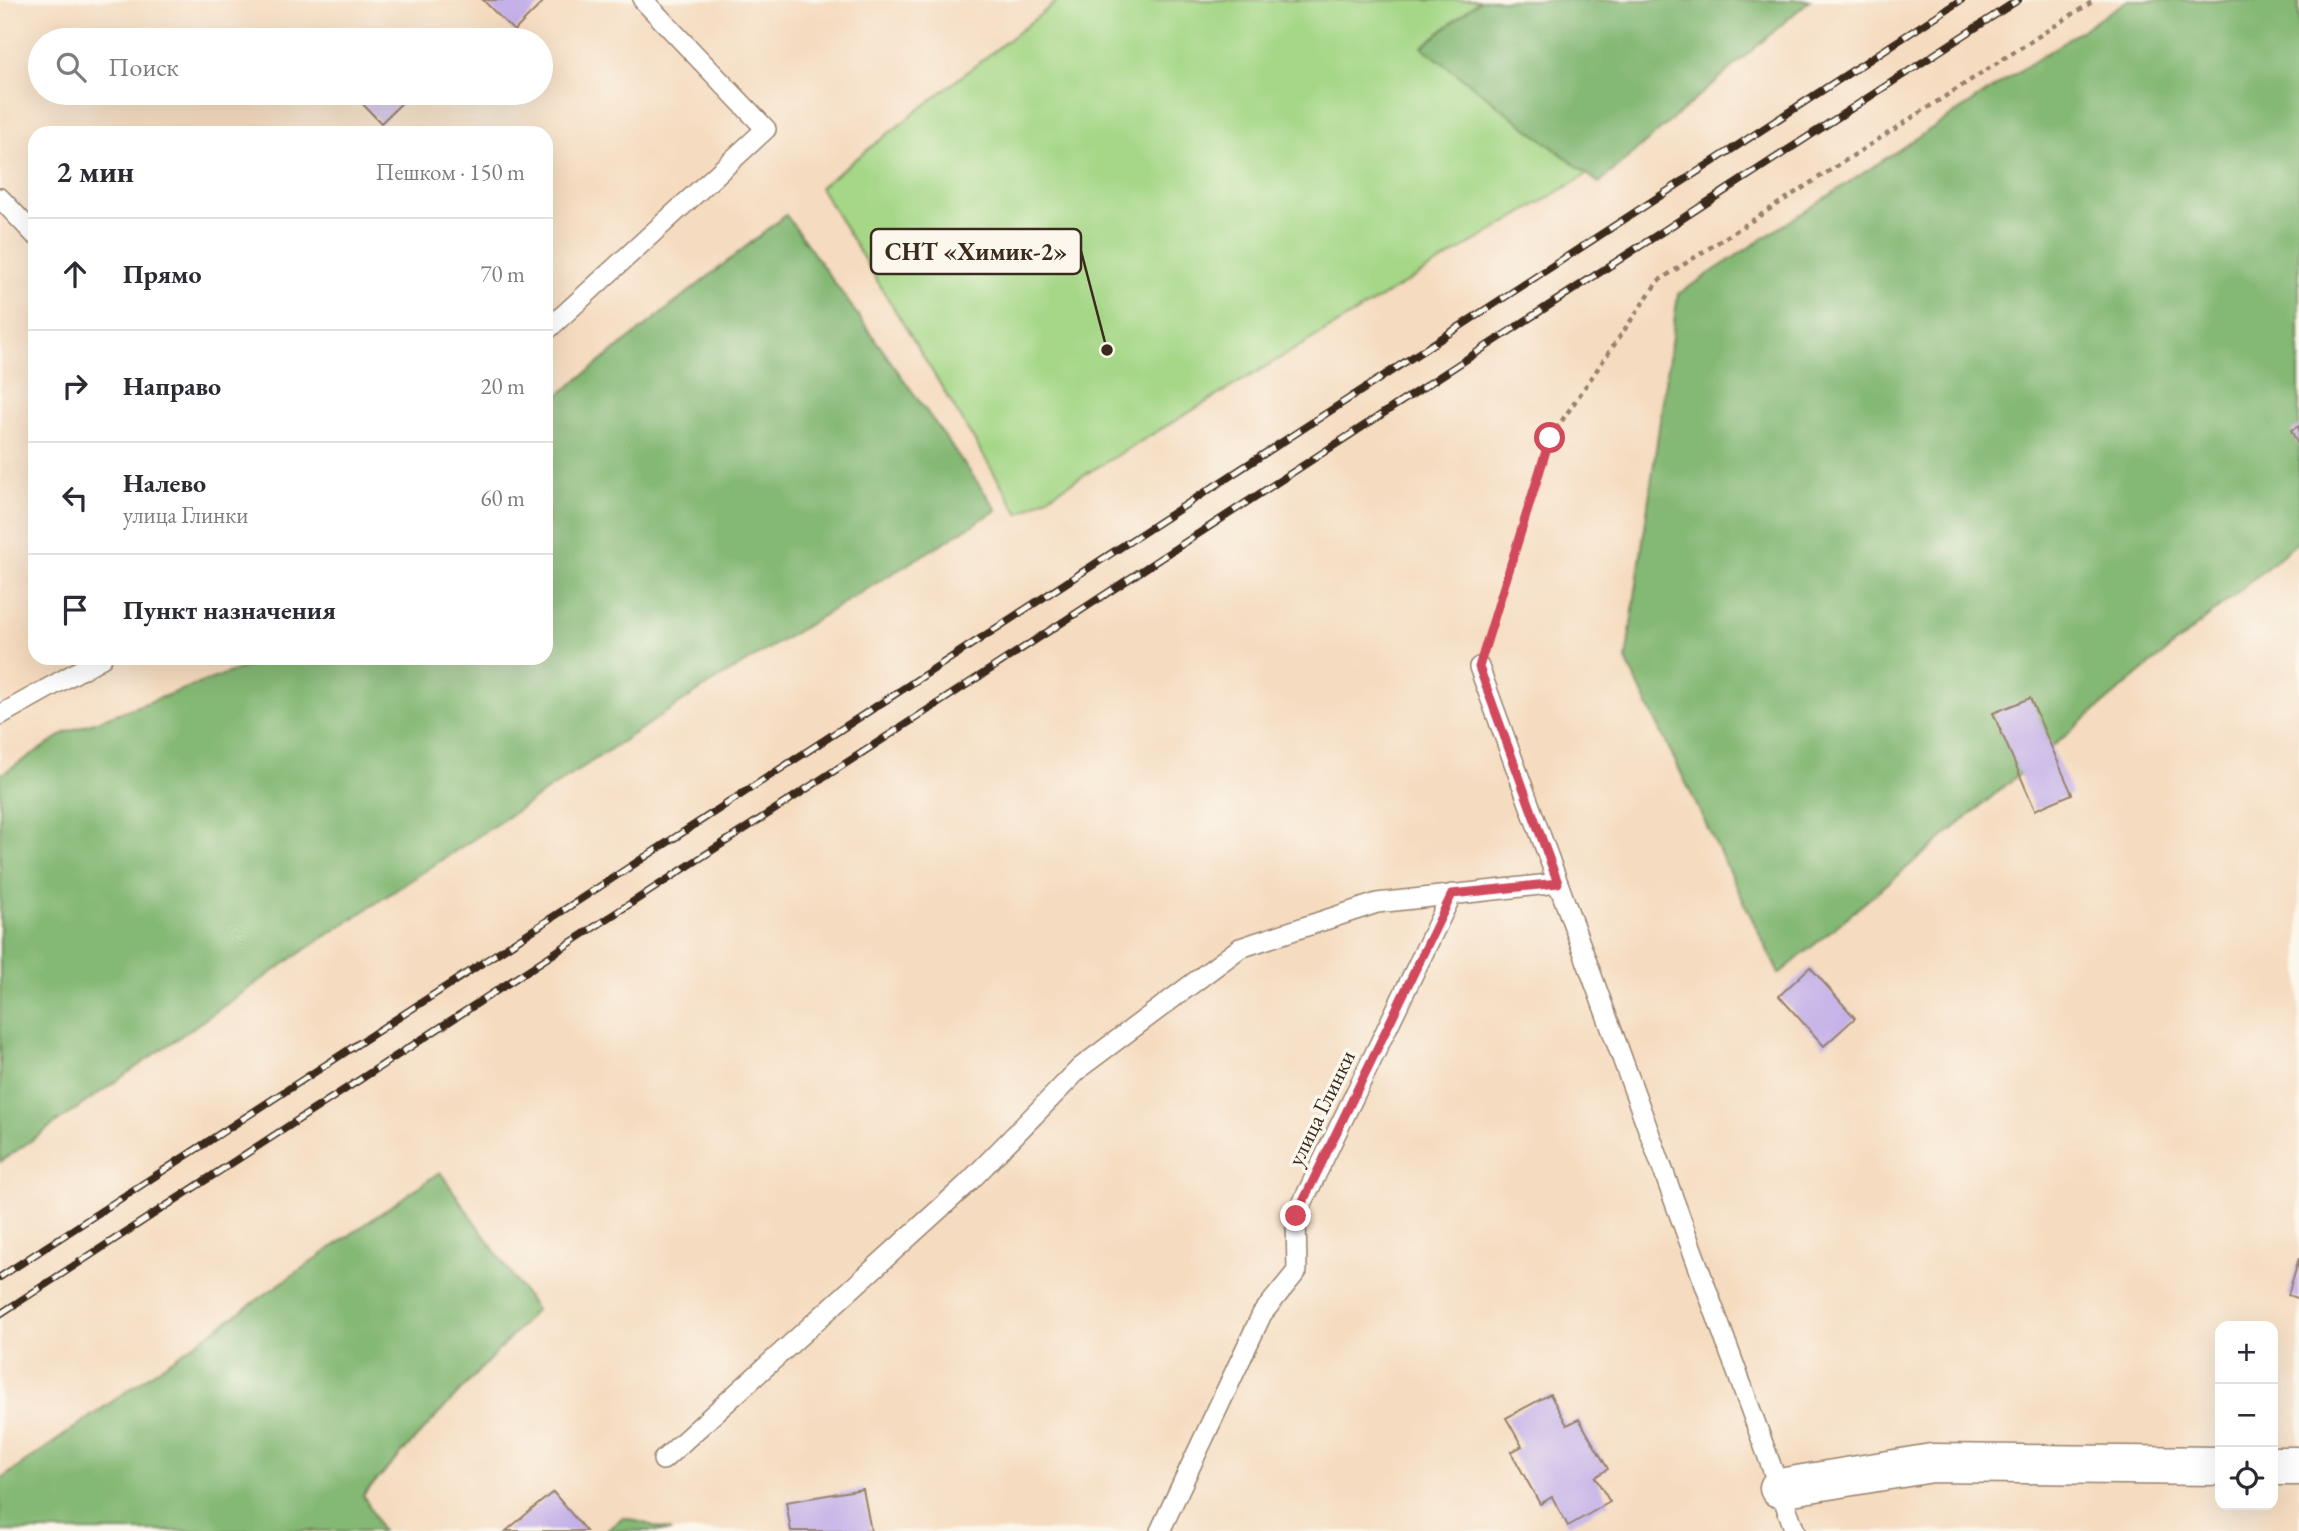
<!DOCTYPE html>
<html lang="ru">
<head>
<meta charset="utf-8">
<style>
  body { margin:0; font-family:"EB Garamond",serif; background:#f7f7f7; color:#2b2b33 }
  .controls { position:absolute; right:21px; bottom:21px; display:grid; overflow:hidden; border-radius:14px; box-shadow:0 7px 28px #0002 }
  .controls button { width:63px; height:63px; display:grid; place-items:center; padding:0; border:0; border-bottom:2px solid #e1e1e2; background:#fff; color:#2b2b33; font:35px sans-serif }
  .stop { position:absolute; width:21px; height:21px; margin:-16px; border:5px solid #d1495b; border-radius:50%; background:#fff }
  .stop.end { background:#d1495b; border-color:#fff; box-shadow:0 2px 7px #0008 }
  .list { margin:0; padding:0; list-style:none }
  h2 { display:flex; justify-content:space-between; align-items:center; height:91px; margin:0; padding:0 28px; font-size:30px }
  h2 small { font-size:23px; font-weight:400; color:#7c7c81 }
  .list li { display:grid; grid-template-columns:46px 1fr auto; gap:21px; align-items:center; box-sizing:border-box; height:112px; padding:0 28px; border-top:2px solid #e1e1e2 }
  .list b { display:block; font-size:26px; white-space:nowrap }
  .list p { margin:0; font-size:23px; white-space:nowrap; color:#7c7c81 }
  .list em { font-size:23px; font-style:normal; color:#7c7c81 }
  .icon { flex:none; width:38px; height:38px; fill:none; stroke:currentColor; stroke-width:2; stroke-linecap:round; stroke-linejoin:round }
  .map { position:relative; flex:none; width:2299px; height:1531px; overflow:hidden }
  .search { position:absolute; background:#fff; box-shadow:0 7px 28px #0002; left:28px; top:28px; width:525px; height:77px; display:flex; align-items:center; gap:18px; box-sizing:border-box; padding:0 24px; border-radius:38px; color:#7c7c81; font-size:26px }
  .panel { position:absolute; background:#fff; box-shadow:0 7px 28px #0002; left:28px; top:126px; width:525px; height:539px; border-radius:21px }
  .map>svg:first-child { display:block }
  .green { fill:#a5d787; stroke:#708052; stroke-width:2 }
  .forest { fill:#84b874; stroke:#607149; stroke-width:2 }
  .building { fill:#c4b1e8 }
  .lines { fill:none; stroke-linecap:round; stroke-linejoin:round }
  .service-casing { stroke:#98826e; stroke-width:22 }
  .minor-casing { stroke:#98826e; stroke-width:41 }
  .path { stroke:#98826e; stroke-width:4.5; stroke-dasharray:5 5; stroke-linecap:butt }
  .service { stroke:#fff; stroke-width:19 }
  .minor { stroke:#fff; stroke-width:38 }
  .rail-casing { stroke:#3b2a1e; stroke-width:8 }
  .rail { stroke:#fbf7ec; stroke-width:5; stroke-dasharray:16; stroke-linecap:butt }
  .route { stroke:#d1495b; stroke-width:9 }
  .labels { text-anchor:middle; stroke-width:7; stroke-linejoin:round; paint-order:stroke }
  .street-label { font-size:23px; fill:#3b2a1e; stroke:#fbf7ec }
  .leader { fill:none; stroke:#3b2a1e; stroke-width:2.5 }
  .callout-dot { fill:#3b2a1e; stroke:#fbf7ec; stroke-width:2.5 }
  .callout { fill:#fbf7ec; stroke:#3b2a1e; stroke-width:2.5 }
  .callout-label { font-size:24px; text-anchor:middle; font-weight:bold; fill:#3b2a1e }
</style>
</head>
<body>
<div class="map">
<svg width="2299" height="1531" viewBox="0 0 2299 1531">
  <rect width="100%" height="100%" fill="#fbf7ec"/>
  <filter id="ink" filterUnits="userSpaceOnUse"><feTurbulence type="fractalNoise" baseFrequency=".0143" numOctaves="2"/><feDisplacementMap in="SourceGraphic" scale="14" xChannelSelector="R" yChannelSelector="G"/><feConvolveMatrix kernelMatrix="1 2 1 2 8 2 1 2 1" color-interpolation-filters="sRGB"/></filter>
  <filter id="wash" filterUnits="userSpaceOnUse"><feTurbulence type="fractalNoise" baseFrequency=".00686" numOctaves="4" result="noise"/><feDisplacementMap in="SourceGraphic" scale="28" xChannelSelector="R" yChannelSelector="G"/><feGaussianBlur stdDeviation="1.57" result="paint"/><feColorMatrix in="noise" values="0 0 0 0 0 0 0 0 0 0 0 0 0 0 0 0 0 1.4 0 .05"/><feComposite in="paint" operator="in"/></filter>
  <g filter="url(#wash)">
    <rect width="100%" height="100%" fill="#f5dbbf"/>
    <path class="green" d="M1059 0H1480L1423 47 1588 174 1019 514 820 187Z"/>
    <path class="forest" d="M1480 0H1810L1599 183 1422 47Z
      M2128 0H2299V541L1779 974 1626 660 1678 294Z
      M786 215 997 510 702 689 294 957 0 1162V775L67 732 269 658H546V405Z
      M440 1172 536 1310 363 1495 382 1531H0V1480Z
      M623 1517 671 1531H606Z"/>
    <g id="blocks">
      <path class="building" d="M483 0H545L514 31Z
        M352 93H412L381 123Z
        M2299 426V447L2291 430Z
        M2030 698 2072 794 2035 810 1993 713Z
        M1810 967 1855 1018 1824 1046 1779 996Z
        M2299 1258V1299L2288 1295Z
        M1550 1394 1567 1425 1579 1419 1608 1469 1595 1477 1610 1502 1568 1526 1552 1497 1540 1504 1511 1452 1522 1446 1506 1418Z
        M863 1489 871 1531H791L786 1502Z
        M553 1492 586 1531H506Z"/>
    </g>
  </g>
  <g filter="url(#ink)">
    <use href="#blocks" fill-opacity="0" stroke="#98826e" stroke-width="2"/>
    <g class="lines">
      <g class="service-casing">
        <path id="service" d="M0 198 35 235
          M546 331 766 129 643 0
          M1479 667 1795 1531
          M0 715 102 658
          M663 1460 966 1185 1081 1067 1240 948 1377 903 1558 883
          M1160 1531 1262 1314 1297 1271 1296 1216 1452 894"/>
      </g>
      <g class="minor-casing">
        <path id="minor" d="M2273 1466H2299
          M1779 1488 1932 1463 2220 1466"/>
      </g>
      <path class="path" d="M1488 638 1550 438 1658 281 2095 0"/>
      <use href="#service" class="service"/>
      <use href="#minor" class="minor"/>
      <g class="rail-casing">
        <path id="rail" d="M0 1277 1961 0
          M0 1314 2018 0"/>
      </g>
      <use href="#rail" class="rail"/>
    </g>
  </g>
  <g class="lines" filter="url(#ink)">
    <path class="route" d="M1296 1216 1452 894 1558 883 1479 667 1550 438"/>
  </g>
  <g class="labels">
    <g class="street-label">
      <text transform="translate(1321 1108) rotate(-64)" y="8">улица Глинки</text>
    </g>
  </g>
  <path class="leader" d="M1107 350L1081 251"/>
  <circle class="callout-dot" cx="1107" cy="350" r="7"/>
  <rect class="callout" x="871" y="229" width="210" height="45" rx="7"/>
  <g class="callout-label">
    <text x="976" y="260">СНТ «Химик-2»</text>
  </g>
</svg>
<div class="controls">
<button>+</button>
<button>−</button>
<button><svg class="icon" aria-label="locate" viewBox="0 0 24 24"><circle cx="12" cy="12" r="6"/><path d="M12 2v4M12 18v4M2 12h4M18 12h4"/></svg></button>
</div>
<div class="stop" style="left:1550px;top:438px"></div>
<div class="stop end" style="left:1296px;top:1216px"></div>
<div class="search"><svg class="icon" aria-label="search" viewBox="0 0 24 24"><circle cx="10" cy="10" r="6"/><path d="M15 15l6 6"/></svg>Поиск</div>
<section class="panel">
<h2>2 мин<small>Пешком · 150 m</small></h2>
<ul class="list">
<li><svg class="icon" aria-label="ahead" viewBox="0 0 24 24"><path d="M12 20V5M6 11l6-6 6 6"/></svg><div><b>Прямо</b></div><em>70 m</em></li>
<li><svg class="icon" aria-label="right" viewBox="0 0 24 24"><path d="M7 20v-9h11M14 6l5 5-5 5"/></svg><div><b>Направо</b></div><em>20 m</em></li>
<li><svg class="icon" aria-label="left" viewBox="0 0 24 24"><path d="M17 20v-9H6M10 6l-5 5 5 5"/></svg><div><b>Налево</b><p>улица Глинки</p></div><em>60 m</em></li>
<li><svg class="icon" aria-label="arrive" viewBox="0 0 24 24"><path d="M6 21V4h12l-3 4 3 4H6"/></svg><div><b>Пункт назначения</b></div></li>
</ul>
</section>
</div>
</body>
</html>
